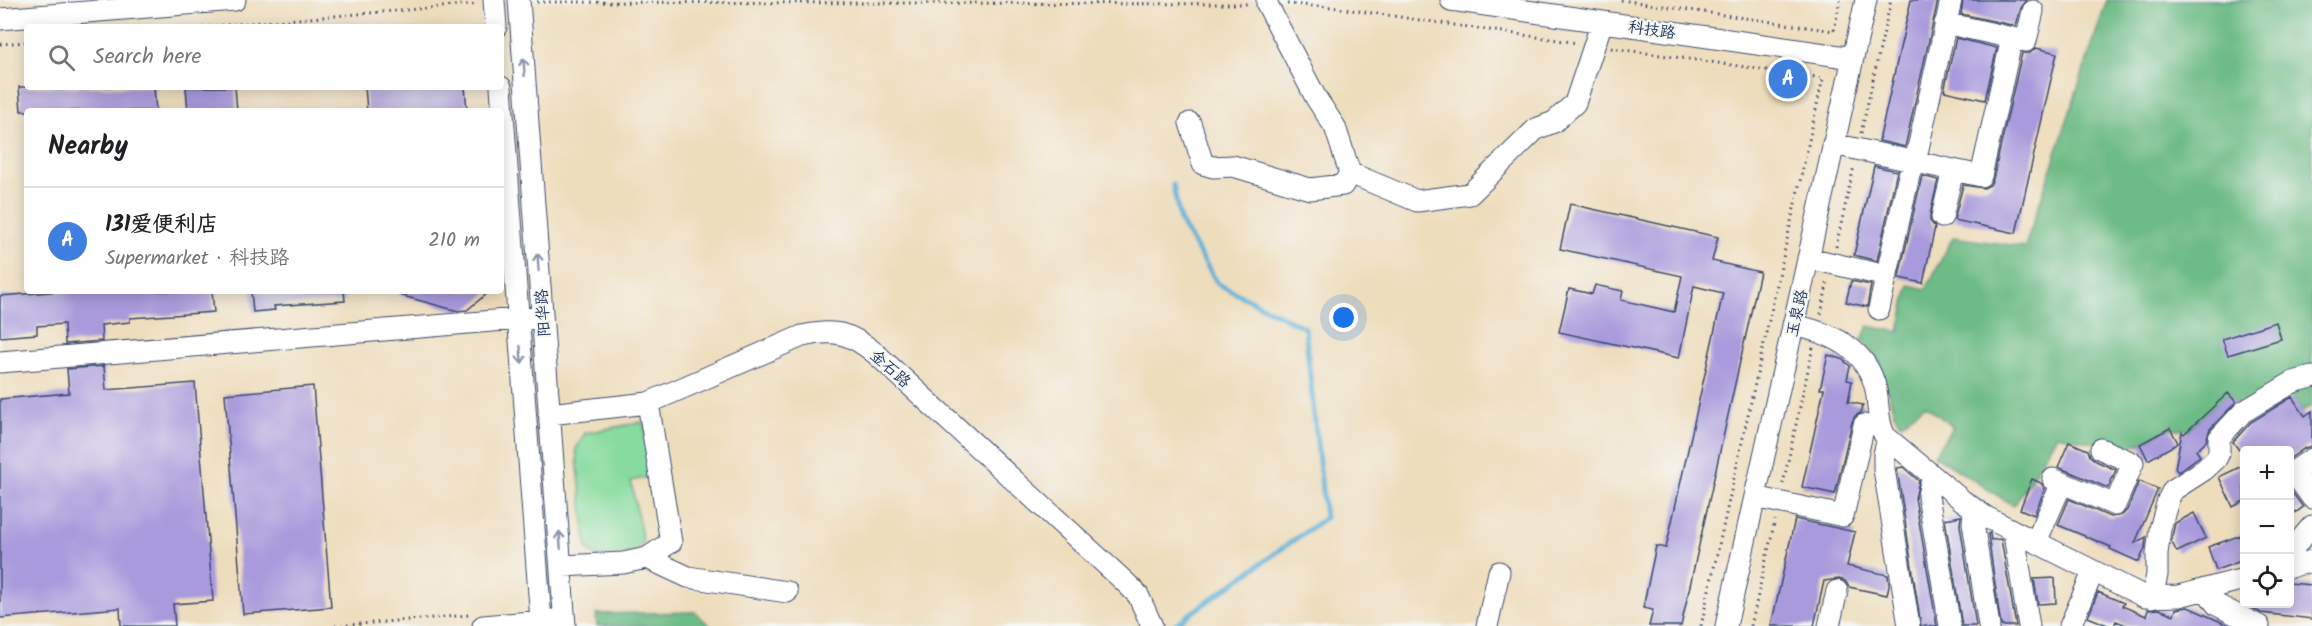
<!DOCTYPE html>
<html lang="en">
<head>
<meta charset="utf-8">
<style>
  body { margin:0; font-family:Kalam,"LXGW WenKai TC",sans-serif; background:#f2f2f2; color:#202124 }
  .controls { position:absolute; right:18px; bottom:18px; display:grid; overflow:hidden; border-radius:6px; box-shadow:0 3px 15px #0003 }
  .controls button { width:54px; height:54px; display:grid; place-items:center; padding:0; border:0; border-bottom:2px solid #e0e0e0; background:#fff; color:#202124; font:30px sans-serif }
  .you { position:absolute; left:1344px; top:318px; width:21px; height:21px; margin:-15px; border:4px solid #fff; border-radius:50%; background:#1a73e8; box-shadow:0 0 0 9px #1a73e833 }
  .badge { display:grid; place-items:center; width:39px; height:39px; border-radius:50%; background:#111827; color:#fff; font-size:20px; font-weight:700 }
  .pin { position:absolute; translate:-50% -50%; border:3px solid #fff; box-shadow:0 2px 6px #0006 }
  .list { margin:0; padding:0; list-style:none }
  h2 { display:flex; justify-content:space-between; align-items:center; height:78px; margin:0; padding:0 24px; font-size:26px }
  h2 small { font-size:20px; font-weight:400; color:#757577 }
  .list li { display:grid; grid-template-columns:39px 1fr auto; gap:18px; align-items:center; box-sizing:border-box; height:108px; padding:0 24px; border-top:2px solid #e0e0e0 }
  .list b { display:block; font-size:22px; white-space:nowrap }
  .list p { margin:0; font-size:20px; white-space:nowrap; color:#757577 }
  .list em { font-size:20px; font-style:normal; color:#757577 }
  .icon { flex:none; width:33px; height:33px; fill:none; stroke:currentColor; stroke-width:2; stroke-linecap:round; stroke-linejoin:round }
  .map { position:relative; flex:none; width:2312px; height:626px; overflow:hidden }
  .search { position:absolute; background:#fff; box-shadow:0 3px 15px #0003; left:24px; top:24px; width:480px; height:66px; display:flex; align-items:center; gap:15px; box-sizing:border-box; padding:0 21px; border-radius:6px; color:#757577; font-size:22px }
  .panel { position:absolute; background:#fff; box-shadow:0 3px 15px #0003; left:24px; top:108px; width:480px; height:186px; border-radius:6px }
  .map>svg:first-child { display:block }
  .green { fill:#87db9e; stroke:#51857e; stroke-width:1.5 }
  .forest { fill:#6dbb85; stroke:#447572; stroke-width:1.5 }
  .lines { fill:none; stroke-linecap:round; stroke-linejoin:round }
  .stream { stroke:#5bb1d8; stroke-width:5 }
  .building { fill:#a89adc }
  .minor-casing { stroke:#3b496c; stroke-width:23 }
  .path { stroke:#3b496c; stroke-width:3; stroke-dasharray:1.5 4.5; stroke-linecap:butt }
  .minor { stroke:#fff; stroke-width:21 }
  .oneway { stroke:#8d97ae }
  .labels { text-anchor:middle; stroke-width:4.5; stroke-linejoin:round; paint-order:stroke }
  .street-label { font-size:16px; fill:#1b2f5e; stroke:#f6f6f2 }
</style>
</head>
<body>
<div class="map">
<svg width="2312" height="626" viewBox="0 0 2312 626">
  <rect width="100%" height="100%" fill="#f6f6f2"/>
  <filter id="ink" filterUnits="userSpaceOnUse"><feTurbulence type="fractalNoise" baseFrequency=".0167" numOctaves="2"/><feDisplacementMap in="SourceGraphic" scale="12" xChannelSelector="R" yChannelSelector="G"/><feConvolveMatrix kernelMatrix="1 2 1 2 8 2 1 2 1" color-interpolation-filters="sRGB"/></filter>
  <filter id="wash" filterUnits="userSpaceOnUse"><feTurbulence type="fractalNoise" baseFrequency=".008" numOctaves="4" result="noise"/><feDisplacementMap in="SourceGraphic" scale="24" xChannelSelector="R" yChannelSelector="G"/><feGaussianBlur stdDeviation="1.35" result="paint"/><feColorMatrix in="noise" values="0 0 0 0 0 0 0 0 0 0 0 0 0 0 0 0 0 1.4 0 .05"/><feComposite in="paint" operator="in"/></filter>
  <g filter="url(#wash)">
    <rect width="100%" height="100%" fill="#eeddbc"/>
    <path class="green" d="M643 422 653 476 631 481 643 543 633 553 597 557 587 549 576 449 585 433Z"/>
    <path class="forest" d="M2107 0H2312V406L2302 412 2287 390 2241 408 2228 394 2188 430 2170 428 2140 444 2121 448 2057 435 2014 506 1934 455 1953 427 1925 405 1901 424 1894 413 1879 361 1862 340 1868 326 1899 332 1909 285 1926 289 1953 237 2025 247Z
      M695 612 710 626H597L596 614Z"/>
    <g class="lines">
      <path class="stream" d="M1173 185 1180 221 1218 284 1305 328 1325 518 1173 626"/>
    </g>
    <g id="blocks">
      <path class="building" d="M1911 0H1938L1905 147 1879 141Z
        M1963 0H2027L2021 8 2016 26 1961 14Z
        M1956 38 1997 48 1985 100 1944 91Z
        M2036 48 2057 53 2016 233 1954 220 1963 185 1984 188 1990 185 1993 179 2022 53H2030Z
        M19 87H154L156 111H21Z
        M186 87H235L237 111H188Z
        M365 87H465L467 111H367Z
        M1874 166 1897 171 1877 261 1854 255Z
        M1922 176 1938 180 1930 215V221L1935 227 1923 283 1899 278V276Z
        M1570 204 1718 237 1712 261 1760 272 1681 626H1649L1653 610 1643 608 1656 546 1666 548 1723 293 1694 286 1679 358 1559 332 1569 289 1592 294 1595 285 1623 291 1621 300 1674 312 1682 276 1560 249Z
        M1851 281 1871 285 1867 307 1846 302Z
        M64 291H212L214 312 130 318V322L101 325 102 341 65 344 64 324 37 326V334L0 337V296Z
        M251 291H344L345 301 274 306 275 310 253 312Z
        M400 291H490L467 310 458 311 399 295Z
        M2276 322 2281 339 2228 355 2222 339Z
        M1828 355 1842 359 1850 366 1847 380 1852 381 1848 402 1863 405 1861 413 1855 416 1852 422 1835 494 1802 487 1824 389H1820Z
        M104 366 106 390 195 383 213 601 173 604 175 626H121L120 608 0 618V399L69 393 67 369Z
        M313 386 331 607 243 614 225 394Z
        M2228 393 2236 402 2210 429 2206 441 2196 450 2200 456 2178 472 2175 468 2182 432 2184 434Z
        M2292 397 2305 416 2312 411V446L2305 448 2289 459V450H2239L2233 442 2251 422Z
        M2170 428 2178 443 2148 460 2140 444Z
        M2069 442 2088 450 2090 456 2096 461 2116 470 2108 488 2058 467Z
        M2244 465V501L2233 507 2219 477Z
        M1903 467 1919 481 1915 498 1937 626H1921L1897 468Z
        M2032 479 2041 483 2045 489 2034 515 2020 509Z
        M2139 481 2158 489 2135 543 2146 537 2145 548 2139 562 2110 549 2111 547 2058 525 2069 499 2110 517 2122 515 2127 510Z
        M2289 488 2303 507 2289 518Z
        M2194 513 2206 538 2177 552 2171 541 2175 523Z
        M1961 516 1960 525 1976 626H1962L1945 519Z
        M1795 519 1855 532 1847 566 1888 575 1889 585 1887 595 1849 587 1845 581 1839 579 1824 581 1814 626H1771Z
        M1990 533 1991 540 2001 539 2016 626H2001L1988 534Z
        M2244 534V560L2216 570 2208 547Z
        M2055 578 2056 603 2038 604 2034 579Z
        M2289 583 2312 585V619L2261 613 2243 603H2289Z
        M2098 592 2124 603 2122 606 2146 616 2148 610 2159 609 2174 615 2176 609 2188 607 2230 626H2129L2116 621 2114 626H2110L2088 617Z"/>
    </g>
  </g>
  <g filter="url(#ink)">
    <use href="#blocks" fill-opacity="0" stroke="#3b496c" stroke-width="1.5"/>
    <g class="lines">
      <g class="minor-casing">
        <path id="minor" d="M494 0 496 27
          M519 0 565 626
          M1267 0V4L1316 98 1335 127 1350 173 1417 201 1470 194 1536 129 1554 122 1575 103 1602 22
          M1451 0 1853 58
          M0 19 235 0
          M1945 23 2026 41 2033 11
          M501 87 541 621
          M1190 123 1203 164 1213 167 1233 166 1310 189 1343 185 1350 173
          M1833 144 1981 176 2012 38
          M1915 162 1951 0
          M1942 217 1953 170
          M1808 258 1887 276
          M1879 309 1912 162
          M1793 325C1831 333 1867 348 1876 390 1879 405 1877 422 1885 436L1963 501 1986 517 2145 597 2179 596 2244 579
          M0 362 542 317
          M549 414 648 403 802 336C834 329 849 332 875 353L1125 582 1138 595 1152 626
          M1888 439 1884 454V469L1909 626
          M2293 471 2312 498
          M2290 474 2312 459
          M1935 478 1930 486 1928 496 1950 626
          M2053 479 2115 505 2133 463 2101 449
          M1755 497 1843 516 1864 425
          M1974 509 1973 523 1989 626
          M2016 532 2015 541 2029 626
          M2036 542 2062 483
          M2290 552 2312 526
          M647 558 688 577 787 592
          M562 566 623 563 647 558 671 542 648 403
          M2290 567 2312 561
          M2205 589 2217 605 2259 626
          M2152 598 2157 575V554L2160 529 2168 500 2173 490 2204 470 2216 459 2219 453V438L2243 412 2293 382 2312 377
          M483 626 553 620
          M1487 626 1499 572
          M1726 626 1866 0
          M1829 626 1837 591
          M2070 626 2093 572"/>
      </g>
      <path class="path" d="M1621 0 1834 31 1840 0
        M537 2 1250 4
        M1287 4 1331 7 1578 43
        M203 27 477 4
        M0 44 27 42
        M1611 48 1823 78 1701 626
        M1861 133 1891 0
        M1836 247 1854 166
        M1821 314 1828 280
        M1783 484 1813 347
        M335 626 469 615
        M1751 626 1775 520"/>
      <use href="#minor" class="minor"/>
    </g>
    <defs><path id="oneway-shaft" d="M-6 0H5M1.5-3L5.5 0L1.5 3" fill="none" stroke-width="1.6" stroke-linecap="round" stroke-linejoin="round" transform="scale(1.5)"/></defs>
    <g class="oneway">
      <use href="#oneway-shaft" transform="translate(524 67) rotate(-94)"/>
      <use href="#oneway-shaft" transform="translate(538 262) rotate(-94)"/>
      <use href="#oneway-shaft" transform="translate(521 355) rotate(86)"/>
      <use href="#oneway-shaft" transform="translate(560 540) rotate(-95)"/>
    </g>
  </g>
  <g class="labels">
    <g class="street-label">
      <text transform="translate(1652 29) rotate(8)" y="6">科技路</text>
      <text transform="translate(542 313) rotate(-94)" y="6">阳华路</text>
      <text transform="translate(1796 313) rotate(-77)" y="6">玉泉路</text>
      <text transform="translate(891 368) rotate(42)" y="6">金石路</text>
    </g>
  </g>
</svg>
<div class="controls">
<button>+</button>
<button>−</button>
<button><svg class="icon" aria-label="locate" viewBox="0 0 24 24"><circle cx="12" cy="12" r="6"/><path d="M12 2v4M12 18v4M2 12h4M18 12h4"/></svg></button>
</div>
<div class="you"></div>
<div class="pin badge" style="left:1788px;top:79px;background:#3f7fe0">A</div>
<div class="search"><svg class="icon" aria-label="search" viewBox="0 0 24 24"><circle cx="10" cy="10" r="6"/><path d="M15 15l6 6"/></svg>Search here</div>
<section class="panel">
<h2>Nearby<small></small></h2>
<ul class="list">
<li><span class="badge" style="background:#3f7fe0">A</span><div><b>131爱便利店</b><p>Supermarket · 科技路</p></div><em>210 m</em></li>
</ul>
</section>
</div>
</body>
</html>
